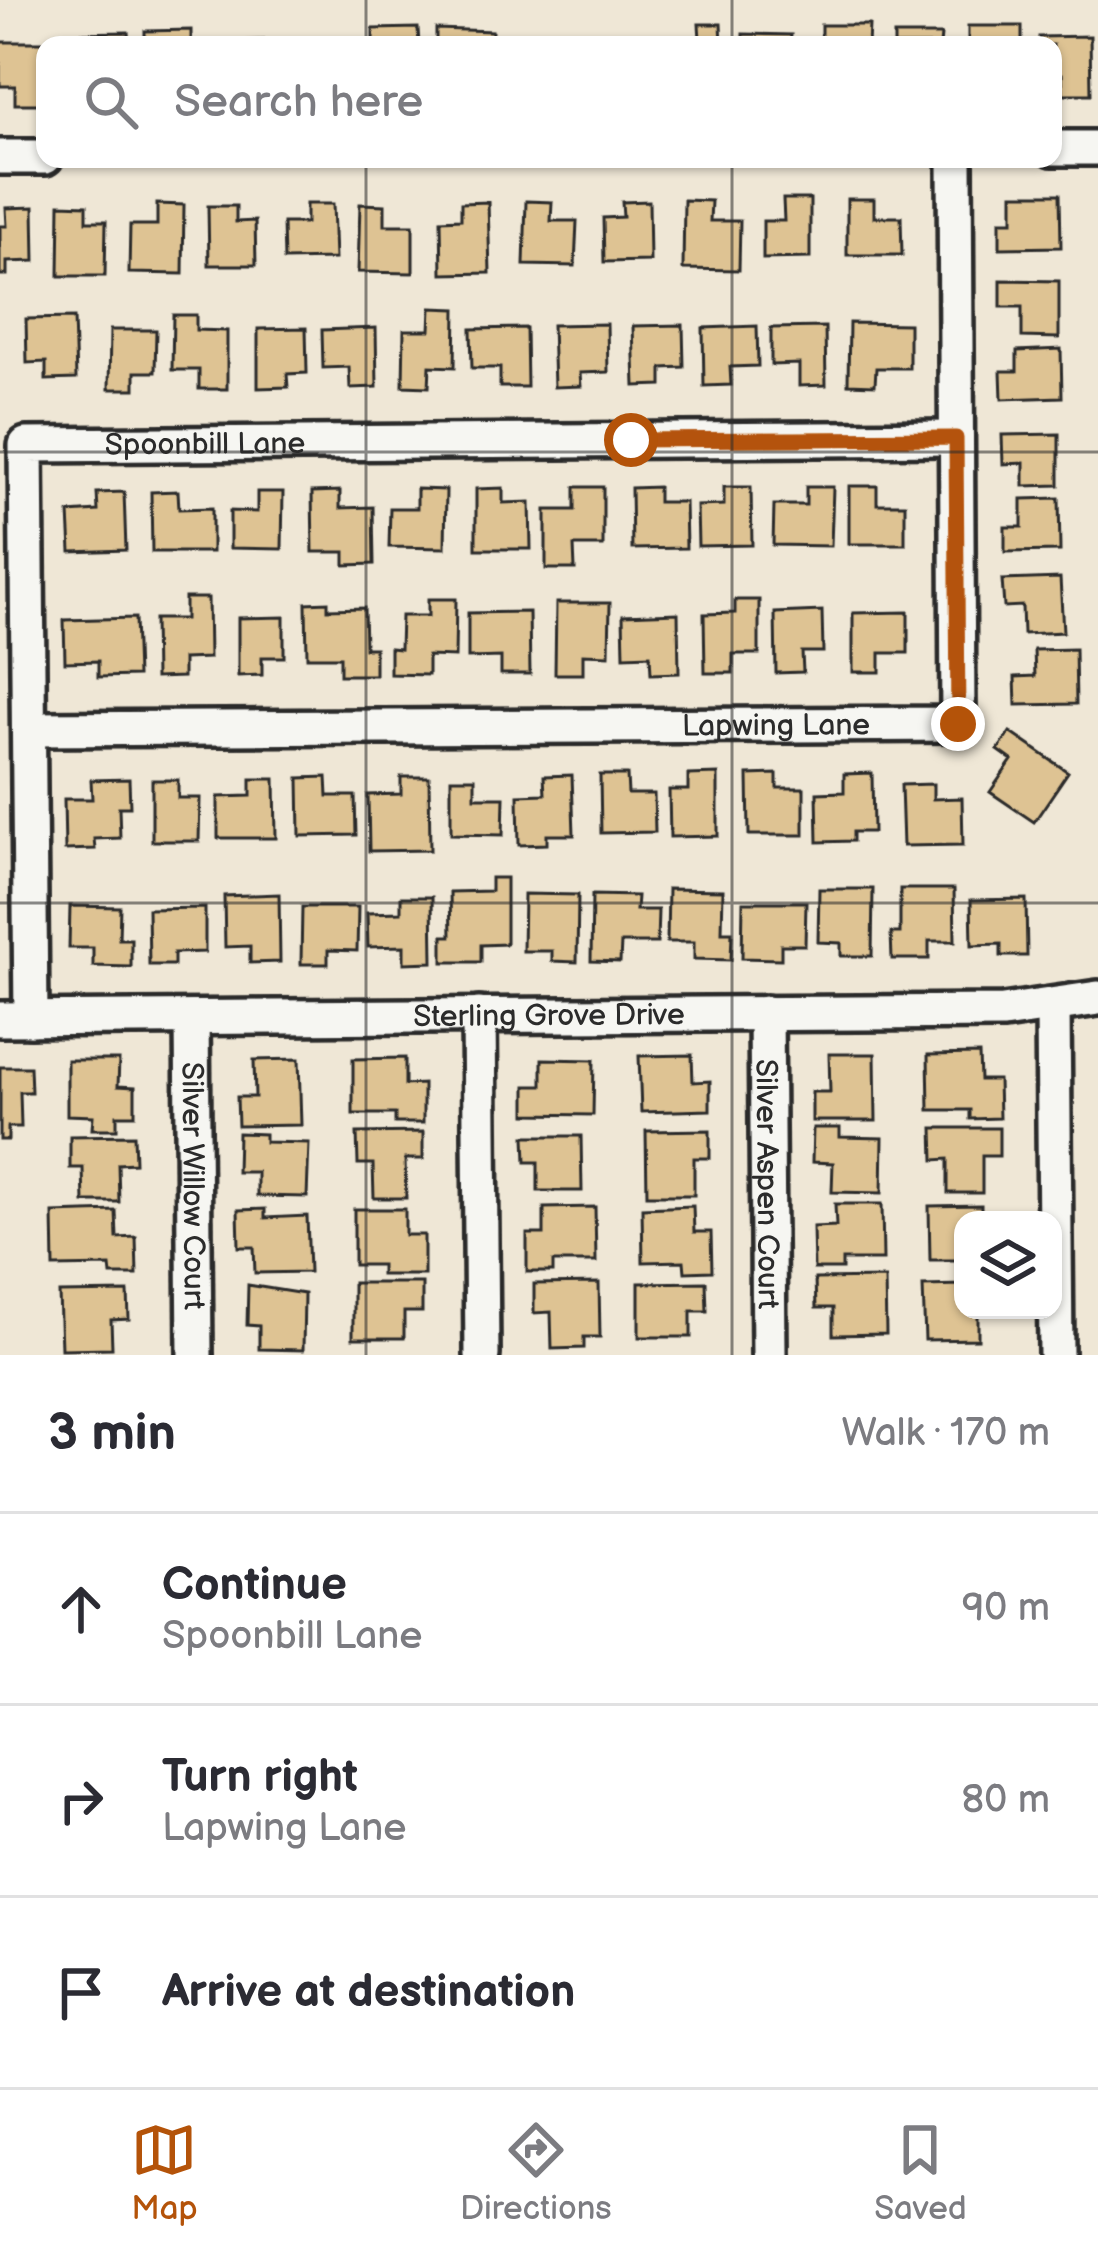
<!DOCTYPE html>
<html lang="en">
<head>
<meta charset="utf-8">
<style>
  body { margin:0; font-family:"Balsamiq Sans",sans-serif; background:#f2f2f3; color:#2b2b33 }
  .controls { position:absolute; right:36px; bottom:36px; display:grid; overflow:hidden; border-radius:24px; box-shadow:0 3px 9px #0004 }
  .controls button { width:108px; height:108px; display:grid; place-items:center; padding:0; border:0; border-bottom:3px solid #e1e1e2; background:#fff; color:#2b2b33; font:60px sans-serif }
  .stop { position:absolute; width:36px; height:36px; margin:-27px; border:9px solid #b45309; border-radius:50%; background:#fff }
  .stop.end { background:#b45309; border-color:#fff; box-shadow:0 3px 12px #0008 }
  .list { margin:0; padding:0; list-style:none }
  h2 { display:flex; justify-content:space-between; align-items:center; height:156px; margin:0; padding:0 48px; font-size:51px }
  h2 small { font-size:39px; font-weight:400; color:#7c7c81 }
  .list li { display:grid; grid-template-columns:78px 1fr auto; gap:36px; align-items:center; box-sizing:border-box; height:192px; padding:0 48px; border-top:3px solid #e1e1e2 }
  .list b { display:block; font-size:45px; white-space:nowrap }
  .list p { margin:0; font-size:39px; white-space:nowrap; color:#7c7c81 }
  .list em { font-size:39px; font-style:normal; color:#7c7c81 }
  .icon { flex:none; width:66px; height:66px; fill:none; stroke:currentColor; stroke-width:2; stroke-linecap:round; stroke-linejoin:round }
  .map { position:relative; flex:none; width:1098px; height:1355px; overflow:hidden }
  .search { position:absolute; background:#fff; box-shadow:0 3px 9px #0004; left:36px; right:36px; top:36px; height:132px; display:flex; align-items:center; gap:30px; box-sizing:border-box; padding:0 42px; border-radius:24px; color:#7c7c81; font-size:45px }
  .sheet { height:732px; background:#fff }
  nav { display:flex; justify-content:space-around; align-items:center; box-sizing:border-box; height:168px; border-top:3px solid #e1e1e2; background:#fff; font-size:33px; color:#7c7c81 }
  nav a { display:grid; justify-items:center; gap:6px }
  nav .on { color:#b45309 }
  .map>svg:first-child { display:block }
  .building { fill:#dec393; stroke:#2b2b2b; stroke-width:3 }
  .lines { fill:none; stroke-linecap:round; stroke-linejoin:round }
  .minor-casing { stroke:#2b2b2b; stroke-width:42 }
  .minor { stroke:#f6f6f2; stroke-width:33 }
  .route { stroke:#b45309; stroke-width:15 }
  .grid { fill:none; stroke:#2b2b2b; stroke-width:3; stroke-opacity:0.55 }
  .labels { text-anchor:middle; stroke-width:9; stroke-linejoin:round; paint-order:stroke }
  .street-label { font-size:30px; fill:#2b2b2b; stroke:#f6f6f2 }
</style>
</head>
<body>
<div class="map">
<svg width="1098" height="1355" viewBox="0 0 1098 1355">
  <rect width="100%" height="100%" fill="#efe7d6"/>
  <filter id="ink" filterUnits="userSpaceOnUse"><feTurbulence type="fractalNoise" baseFrequency=".00833" numOctaves="2"/><feDisplacementMap in="SourceGraphic" scale="24" xChannelSelector="R" yChannelSelector="G"/><feConvolveMatrix kernelMatrix="1 2 1 2 8 2 1 2 1" color-interpolation-filters="sRGB"/></filter>
  <g filter="url(#ink)">
    <path class="building" d="M699 24H721L722 45H670V40L700 39Z
      M821 25H869L868 45H821Z
      M968 26H1022V45H968Z
      M418 28 419 45H373V29Z
      M436 29 492 31 491 45H436Z
      M191 30V45H145V31Z
      M128 32 129 45H74V33Z
      M743 34 791 35 790 45H743Z
      M894 35H941L940 45H894Z
      M1090 36 1091 94H1063L1062 74H1053V45H1039V37Z
      M593 37H640V45H593Z
      M270 40V45H223V41Z
      M572 40 573 45H521V42Z
      M0 42H43V104H15V86H0Z
      M1013 194H1060L1061 247 1000 248V221H1013Z
      M783 199H810V258L763 259V221H784Z
      M847 199H874V217H901L902 255H847Z
      M684 200 711 201 710 221H740L739 270 683 269Z
      M526 201 552 202 551 221H577L575 266 524 265Z
      M649 201 650 261 604 262 603 218 623 217 622 202Z
      M488 202 490 273 442 274 441 220 461 219V203Z
      M60 204 87 205V221H106L105 276H59Z
      M157 204 184 205 183 274 129 273 130 225H157Z
      M306 204H333L335 259 284 260 283 223H306Z
      M360 204 385 205V225H413V273L358 272Z
      M208 206H236V222L255 221 256 265H209Z
      M34 207 35 261 7 262V275H0V226H7L6 208Z
      M1001 280 1059 281V338L1022 337V307H1001Z
      M431 308 456 309 455 367 430 366 429 387 403 386 404 330H430Z
      M173 315H196V330L227 331V389H199V370H172Z
      M74 318 76 379 46 380V362L27 363 26 319Z
      M849 323 909 324V368H876L875 385 848 384Z
      M607 324 608 372 580 373 581 386 554 387 552 325Z
      M683 325 684 367 662 368V385L635 386 633 326Z
      M757 326 758 366 730 367 731 385 704 386 703 328Z
      M825 327 826 385 799 386V364L771 365V328Z
      M306 328 307 373 287 374 288 387 258 388V329Z
      M376 328 377 387 350 388 349 367 323 368 322 330Z
      M526 328 527 387H500V368H472L471 329Z
      M110 330H156L155 372H135V389H109Z
      M1061 349 1062 397 1002 399 1001 371H1017V351Z
      M1059 434V485L1024 486V463L1003 464 1002 435Z
      M849 486H877V504H905V544H849Z
      M575 487H603V546H574L575 569H546V510H575Z
      M658 487V502H685L686 548 632 549 631 488Z
      M724 487H751L752 545 698 546 697 506 724 505Z
      M806 487H833L831 546 773 545 774 505H806Z
      M503 488V503L530 502 531 549H476V489Z
      M417 489 446 490 445 548 389 547 390 508H417Z
      M178 491 179 509 212 508V552H152L151 492Z
      M340 491V508L373 507 374 564 345 565V552H313L312 492Z
      M124 492 126 550 71 552 69 513 98 511 97 493Z
      M257 492H283L282 549 230 548V511L257 512Z
      M1059 498 1060 551 1005 552V527H1022V499Z
      M1060 578 1063 632 1023 634 1022 606 1004 607 1002 580Z
      M185 598H208L209 658 183 659V677L155 678 154 619H185Z
      M428 599H456L455 657 428 656V675L390 674V648L400 649 401 616H428Z
      M735 600H759V654H733V673H705L704 614 735 613Z
      M328 602V609L364 608 365 648H375V675H340V657H307L306 603Z
      M556 603H610L609 655 583 654V674H555Z
      M822 611 823 652H802L803 672 776 673 775 613Z
      M529 612 530 674H501V657L468 658V613Z
      M908 612V653H880V672H853V613Z
      M678 613 679 673 651 674 650 655 624 656 623 615Z
      M284 617V657H262V675L238 676V618Z
      M135 618 137 676 98 677V661L65 662 64 620Z
      M1075 649 1076 704 1016 705 1015 677 1035 676 1034 650Z
      M1010 732 1068 772 1034 822 990 792 1012 760 998 750Z
      M872 773 873 832H853V841L818 842 817 793 844 792V774Z
      M718 774V836L670 837 669 790H688V775Z
      M777 774V788H804V835H749L748 775Z
      M572 775 574 835H547V844L519 845 518 795 545 794 544 776Z
      M600 775H627L628 794H654L655 832 601 833Z
      M327 777 328 796H355L356 835 300 836 299 778Z
      M401 777H429L430 850 369 851 368 795 401 794Z
      M451 778H475V797H504L503 835 451 834Z
      M129 779 130 807H119L120 838 94 839 95 849 65 850 64 799H92L91 780Z
      M251 779H275L276 838H218V797L251 796Z
      M152 780H178V798H200L199 841H152Z
      M933 784V799L962 798 963 845 903 846 901 785Z
      M491 878H506V944L481 945V962H443V936H451L450 892 491 891Z
      M668 889 723 890 722 932H732L731 960 694 959V942H667Z
      M819 889H873L872 956H841V943L818 942Z
      M900 889H954L955 941H929V959H892L891 933H900Z
      M279 894 280 962 250 963V946L225 947 224 896Z
      M524 894 578 895 577 962 552 961V951H523Z
      M592 895 637 896 636 910H658L657 943H621L620 962 591 961Z
      M401 897H432L433 962 404 963V946L368 947 367 913 401 912Z
      M1026 899 1027 956H1001V944L972 945 971 900Z
      M743 902H806L805 945H781V959L742 958Z
      M70 906 120 907 119 939H131V967L93 966V948H69Z
      M302 907H358L357 951 328 950V964H301Z
      M205 908V952L174 953V965H149L148 909Z
      M829 1054H875L876 1121H812V1092H830Z
      M979 1054 980 1080H998L999 1118 970 1119V1110H929L928 1055Z
      M692 1055 693 1082 710 1081V1110L641 1112 639 1056Z
      M405 1058V1085L423 1084V1123H395V1114H353V1059Z
      M299 1059 301 1125 238 1126 237 1097H255L254 1060Z
      M542 1059 594 1060 593 1115 526 1114V1086H542Z
      M67 1060H119L118 1086 135 1087V1115H117V1129H92L93 1116 67 1115Z
      M0 1067H30L31 1092H20L21 1127H8V1140H0Z
      M813 1128H840V1137L883 1138 882 1193 832 1192 833 1163 812 1162Z
      M933 1128H999V1156H982V1193H948V1159L934 1160Z
      M710 1130V1158H694V1195H647L646 1131Z
      M423 1132V1159H405L406 1198H374L373 1164H358L357 1133Z
      M238 1133 265 1134V1142L309 1143 307 1197 257 1196V1172H237Z
      M134 1135 135 1163 118 1164 119 1202H84L83 1168H70V1136Z
      M525 1136H581L582 1191H538V1162H526Z
      M835 1204H882L883 1260H842V1269H814L813 1227 836 1226Z
      M981 1205V1220H963V1260H930L929 1206Z
      M693 1206 694 1232H711L712 1271 685 1272 684 1261 643 1262 642 1208Z
      M595 1207 596 1262H553V1272H527V1234H544V1208Z
      M265 1209V1218L307 1216 309 1272 255 1273 254 1247H239L238 1210Z
      M354 1209H405V1235H424V1275H381V1265H354Z
      M116 1211 117 1238 136 1237 137 1275H111L110 1266 54 1267 53 1213Z
      M885 1278 886 1334 833 1335V1308H816L815 1279Z
      M706 1282 707 1311H691V1337H639V1283Z
      M353 1283H422V1312H404V1338H353Z
      M599 1283 600 1337H584V1348L552 1349 551 1312 534 1313V1284Z
      M248 1285 304 1294 303 1350 259 1349V1326L247 1325Z
      M963 1285V1310H993L978 1314V1339L925 1340 923 1286Z
      M128 1292 129 1319 111 1320 112 1348 61 1349 59 1293Z"/>
    <g class="lines">
      <g class="minor-casing">
        <g id="minor">
          <path d="M1053 148H1098"/>
          <path d="M0 157H45"/>
          <path id="s1" d="M29 729 958 724 955 159"/>
          <path d="M1053 1008 1056 1355"/>
          <path id="s2" d="M766 1013 769 1355"/>
          <path d="M479 1015 482 1355"/>
          <path id="s3" d="M192 1018 195 1355"/>
          <path id="s4" d="M0 1019 1003 1012 1098 998"/>
          <path id="s5" d="M31 1019 26 445 956 438"/>
        </g>
      </g>
      <use href="#minor" class="minor"/>
    </g>
  </g>
  <g class="lines" filter="url(#ink)">
    <path class="route" d="M631 440 956 438 958 724"/>
  </g>
  <path class="grid" d="M366 0V45M732 0V45M366 159V1355M732 159V1355M0 452H1098M0 903H1098"/>
  <g class="labels">
    <g class="street-label">
      <text dy="10" stroke="none"><textPath href="#s5" startOffset="753">Spoonbill Lane</textPath></text>
      <text dy="10" stroke="none"><textPath href="#s1" startOffset="747">Lapwing Lane</textPath></text>
      <text dy="10" stroke="none"><textPath href="#s4" startOffset="549">Sterling Grove Drive</textPath></text>
      <text dy="10" stroke="none"><textPath href="#s2" startOffset="171">Silver Aspen Court</textPath></text>
      <text dy="10" stroke="none"><textPath href="#s3" startOffset="168">Silver Willow Court</textPath></text>
    </g>
  </g>
</svg>
<div class="controls">
<button><svg class="icon" aria-label="layers" viewBox="0 0 24 24"><path d="M12 4l9 5-9 5-9-5zM3 14l9 5 9-5"/></svg></button>
</div>
<div class="stop" style="left:631px;top:440px"></div>
<div class="stop end" style="left:958px;top:724px"></div>
<div class="search"><svg class="icon" aria-label="search" viewBox="0 0 24 24"><circle cx="10" cy="10" r="6"/><path d="M15 15l6 6"/></svg>Search here</div>
</div>
<section class="sheet">
<h2>3 min<small>Walk · 170 m</small></h2>
<ul class="list">
<li><svg class="icon" aria-label="ahead" viewBox="0 0 24 24"><path d="M12 20V5M6 11l6-6 6 6"/></svg><div><b>Continue</b><p>Spoonbill Lane</p></div><em>90 m</em></li>
<li><svg class="icon" aria-label="right" viewBox="0 0 24 24"><path d="M7 20v-9h11M14 6l5 5-5 5"/></svg><div><b>Turn right</b><p>Lapwing Lane</p></div><em>80 m</em></li>
<li><svg class="icon" aria-label="arrive" viewBox="0 0 24 24"><path d="M6 21V4h12l-3 4 3 4H6"/></svg><div><b>Arrive at destination</b></div></li>
</ul>
</section>
<nav>
<a class="on"><svg class="icon" aria-label="map" viewBox="0 0 24 24"><path d="M3 6l6-2 6 2 6-2v14l-6 2-6-2-6 2zM9 4v14M15 6v14"/></svg>Map</a>
<a><svg class="icon" aria-label="directions" viewBox="0 0 24 24"><path d="M12 3l9 9-9 9-9-9zM9 14v-3h6M13 9l2 2-2 2"/></svg>Directions</a>
<a><svg class="icon" aria-label="saved" viewBox="0 0 24 24"><path d="M7 4h10v16l-5-4-5 4z"/></svg>Saved</a>
</nav>
</body>
</html>
